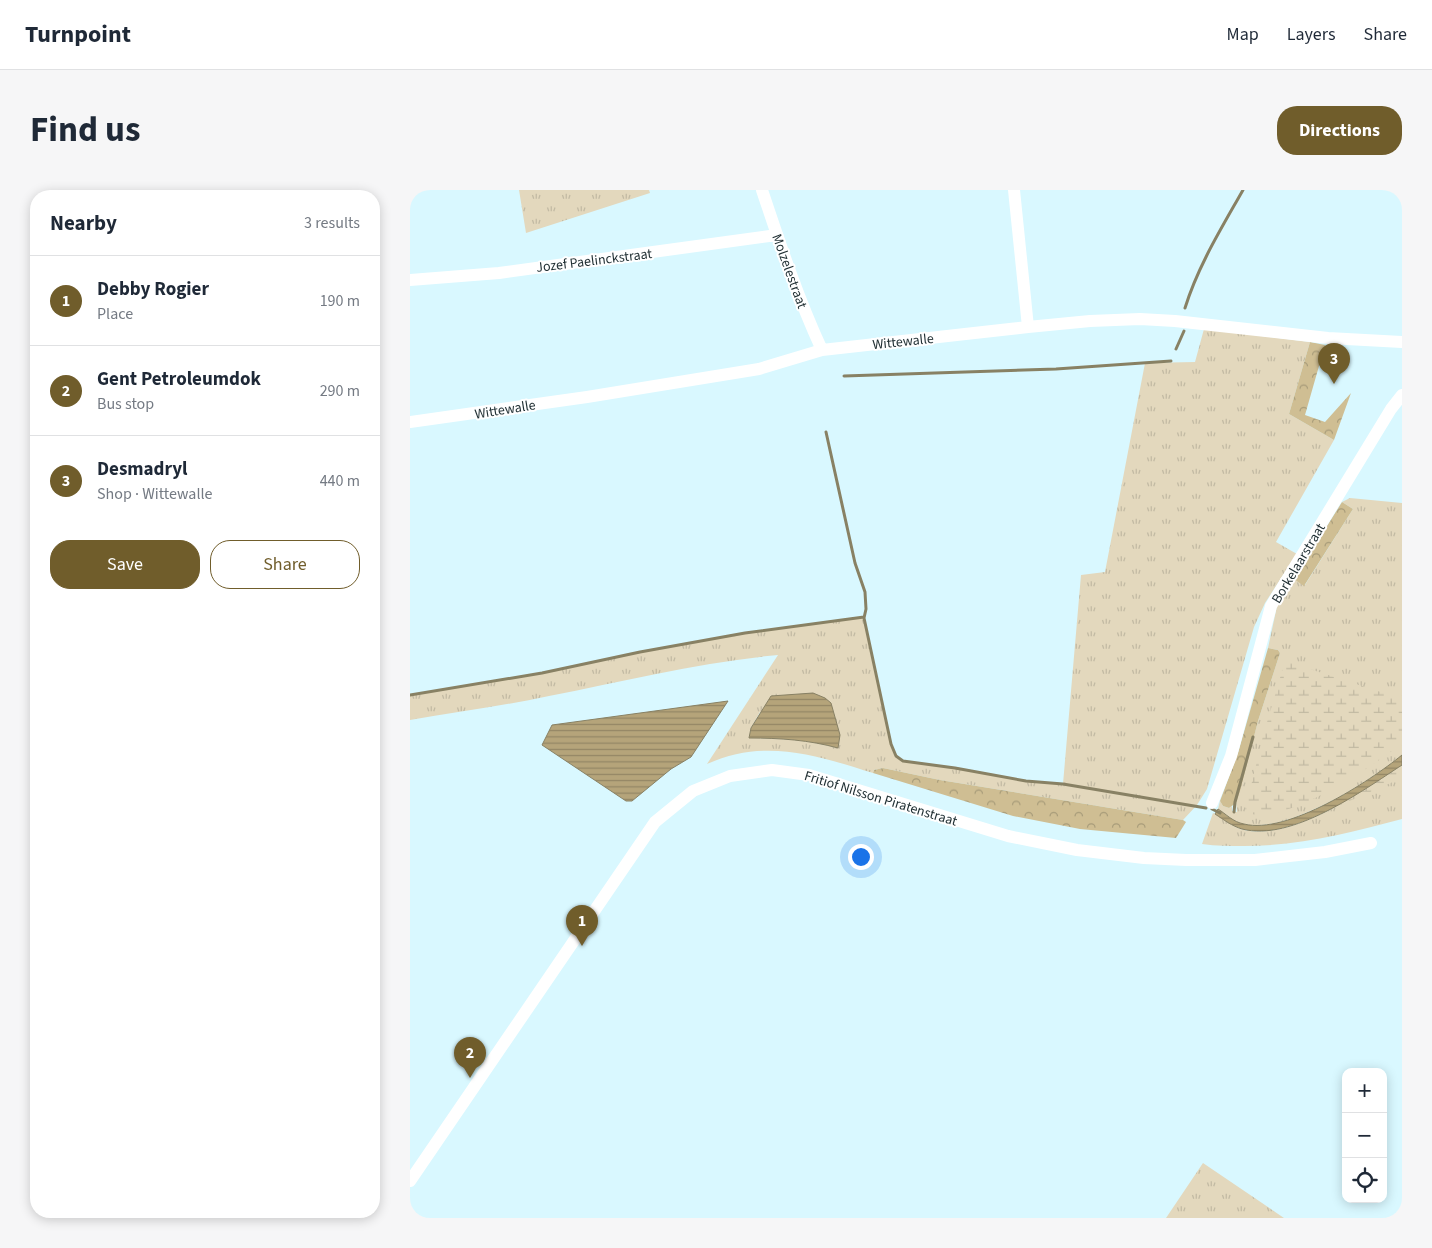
<!DOCTYPE html>
<html lang="en">
<head>
<meta charset="utf-8">
<style>
  body { margin:0; font-family:"Source Sans 3",sans-serif; background:#f6f6f7; color:#1f2937 }
  .controls { position:absolute; right:15px; bottom:15px; display:grid; overflow:hidden; border-radius:10px; box-shadow:0 2px 12px #0003 }
  .controls button { width:45px; height:45px; display:grid; place-items:center; padding:0; border:0; border-bottom:1px solid #e0e1e3; background:#fff; color:#1f2937; font:25px sans-serif }
  .you { position:absolute; left:450px; top:666px; width:18px; height:18px; margin:-12px; border:4px solid #fff; border-radius:50%; background:#1a73e8; box-shadow:0 0 0 8px #1a73e833 }
  .badge { display:grid; place-items:center; width:32px; height:32px; border-radius:50%; background:#705d2b; color:#fff; font-size:16px; font-weight:700 }
  .pin { position:absolute; translate:-50% -41px; filter:drop-shadow(0 1px 2px #0008) }
  .pin::after { content:''; position:absolute; top:26px; width:18px; height:15px; background:inherit; clip-path:polygon(0 0,100% 0,50% 100%) }
  .list { margin:0; padding:0; list-style:none }
  h2 { display:flex; justify-content:space-between; align-items:center; height:65px; margin:0; padding:0 20px; font-size:21px }
  h2 small { font-size:16px; font-weight:400; color:#747a83 }
  .list li { display:grid; grid-template-columns:32px 1fr auto; gap:15px; align-items:center; box-sizing:border-box; height:90px; padding:0 20px; border-top:1px solid #e0e1e3 }
  .list b { display:block; font-size:19px; white-space:nowrap }
  .list p { margin:0; font-size:16px; white-space:nowrap; color:#747a83 }
  .list em { font-size:16px; font-style:normal; color:#747a83 }
  .actions { display:flex; gap:10px; padding:15px 20px }
  .actions a { flex:1; padding:11px 0; border:1px solid #705d2b; border-radius:20px; text-align:center; font-size:18px; color:#705d2b }
  .actions .main { background:#705d2b; color:#fff }
  .icon { flex:none; width:28px; height:28px; fill:none; stroke:currentColor; stroke-width:2; stroke-linecap:round; stroke-linejoin:round }
  .map { position:relative; flex:none; width:992px; height:1028px; overflow:hidden; border-radius:20px }
  header { display:flex; align-items:center; gap:30px; box-sizing:border-box; height:70px; padding:0 25px; background:#fff; border-bottom:1px solid #e0e1e3 }
  header strong { font-size:24px }
  nav { display:flex; gap:28px; margin-inline-start:auto; font-size:18px }
  .intro { display:flex; align-items:center; justify-content:space-between; box-sizing:border-box; height:120px; padding:0 30px }
  h1 { margin:0; font-size:35px }
  .button { padding:12px 22px; border-radius:20px; background:#705d2b; color:#fff; font-size:18px; font-weight:700 }
  main { display:flex; gap:30px; padding:0 30px }
  aside { flex:1; background:#fff; border-radius:20px; box-shadow:0 2px 12px #0003 }
  .map>svg:first-child { display:block }
  .grass { fill:url(#grass-tufts); fill-rule:evenodd }
  .forest { fill:url(#forest-crowns) }
  .wetland { fill:url(#wetland-marsh) }
  .water { fill:url(#water-rules); stroke:#888164 }
  .lines { fill:none; stroke-linecap:round; stroke-linejoin:round }
  .stream { stroke:#888164; stroke-width:3 }
  .minor { stroke:#fff; stroke-width:12 }
  .labels { text-anchor:middle; stroke-width:4; stroke-linejoin:round; paint-order:stroke }
  .street-label { font-size:14px; fill:#1f2e32; stroke:#fff }
</style>
</head>
<body>
<header>
<strong>Turnpoint</strong>
<nav><a>Map</a><a>Layers</a><a>Share</a></nav>
</header>
<div class="intro"><h1>Find us</h1><a class="button">Directions</a></div>
<main>
<aside>
<h2>Nearby<small>3 results</small></h2>
<ul class="list">
<li><span class="badge">1</span><div><b>Debby Rogier</b><p>Place</p></div><em>190 m</em></li>
<li><span class="badge">2</span><div><b>Gent Petroleumdok</b><p>Bus stop</p></div><em>290 m</em></li>
<li><span class="badge">3</span><div><b>Desmadryl</b><p>Shop · Wittewalle</p></div><em>440 m</em></li>
</ul>
<div class="actions"><a class="main">Save</a><a>Share</a></div>
</aside>
<div class="map">
<svg width="992" height="1028" viewBox="0 0 992 1028">
  <defs>
    <pattern id="grass-tufts" width="24" height="20" patternUnits="userSpaceOnUse" patternTransform="scale(1.25)"><rect width="24" height="20" fill="#e3d8bd"/><path d="M3 7l-1-3M5 7V3M7 7l1-3M15 17l-1-3M17 17v-4M19 17l1-3" fill="none" stroke="#c2baa3"/></pattern>
    <pattern id="forest-crowns" width="20" height="18" patternUnits="userSpaceOnUse" patternTransform="scale(1.25)"><rect width="20" height="18" fill="#cfbe93"/><path d="M2 6a3 3 0 1 1 6 0M12 15a3 3 0 1 1 6 0" fill="none" stroke="#a79b79"/></pattern>
    <pattern id="wetland-marsh" width="20" height="14" patternUnits="userSpaceOnUse" patternTransform="scale(1.25)"><rect width="20" height="14" fill="#e3d8bd"/><path d="M1 5h8M5 5V1M11 12h8M15 12V8" fill="none" stroke="#c2baa3"/></pattern>
    <pattern id="water-rules" width="6" height="5" patternUnits="userSpaceOnUse" patternTransform="scale(1.25)"><rect width="6" height="5" fill="#b5a47a"/><path d="M0 2.5h6" fill="none" stroke="#938665"/></pattern>
  </defs>
  <rect width="100%" height="100%" fill="#d9f8ff"/>
  <path class="grass" d="M109 0H239L240 3 116 43Z
    M794 139 900 152 879 224 924 250 866 352 887 364 855 413 844 437 797 599 787 615 773 630 530 590 473 578 464 580 463 583C405 565 355 548 297 574L368 465C291 472 215 491 139 506 93 516 46 522 0 530V505L132 483 230 462 335 443 454 427 481 553 486 566 493 571 545 578 616 591 653 594 671 385 695 382 735 173 785 172ZM350 522 428 558C399 550 370 548 339 548L341 538Z
    M940 308 992 313V565C959 592 877 644 834 634 823 632 816 624 808 619L810 611 813 616 819 618 822 616V621L827 622 826 613 848 531 870 463 868 460 858 458 867 416 884 389 895 395 943 319 932 312Z
    M992 575V629C940 643 888 656 834 656 820 656 806 656 792 654L803 623C814 628 821 637 834 640 883 651 953 601 992 575Z
    M793 973 874 1028H756Z"/>
  <path class="forest" d="M900 152 915 155 895 225 915 232 941 203 924 250 879 224Z
    M932 312 943 319 894 396 884 389Z
    M858 458 868 460 870 463 848 531 830 601 826 613 819 618 813 616 810 611 828 563Z
    M473 578 530 590 773 630 776 632 766 648 670 639 603 626 463 583 464 580Z"/>
  <path class="wetland" d="M875 471 992 509V553C967 574 865 642 835 621L853 546Z
    M992 575V588L912 623 952 601Z"/>
  <path class="water" d="M403 503 415 508 421 513 430 545 428 558C399 550 370 548 339 548L341 538 361 506Z
    M318 511 281 567 261 579 222 611H216L132 555 142 535Z
    M992 565V575C952 601 882 652 832 639 822 636 814 630 805 624L808 619C816 624 823 632 834 634 877 645 959 592 992 565Z"/>
  <g class="lines">
    <path class="stream" d="M775 118C788 76 811 39 833 0
      M766 159 774 141
      M434 186 646 179 761 171
      M416 242 445 373 455 402 456 419 454 428 481 554 486 566 493 571 545 578 616 591 653 594 796 618
      M0 505 132 483 230 462 335 443 454 427
      M802 619 810 623
      M824 622 825 612 843 547"/>
    <path class="minor" d="M352 0C370 54 388 108 412 160
      M604 0 618 137
      M0 90 89 83 367 45
      M0 232 177 207 349 179 412 160 618 137 680 131 730 129 765 131 918 148 992 152
      M802 613 821 566 861 416 981 219 992 205
      M0 991 245 632 283 601 320 586 362 580 399 585 598 646 667 660 734 668 776 670H845L915 662 961 653"/>
  </g>
  <g class="labels">
    <g class="street-label">
      <text transform="translate(184 70) rotate(-7)" y="5">Jozef Paelinckstraat</text>
      <text transform="translate(380 81) rotate(70)" y="5">Molzelestraat</text>
      <text transform="translate(493 151) rotate(-6)" y="5">Wittewalle</text>
      <text transform="translate(95 219) rotate(-9)" y="5">Wittewalle</text>
      <text transform="translate(888 373) rotate(-59)" y="5">Borkelaarstraat</text>
      <text transform="translate(471 608) rotate(17)" y="5">Fritiof Nilsson Piratenstraat</text>
    </g>
  </g>
</svg>
<div class="controls">
<button>+</button>
<button>−</button>
<button><svg class="icon" aria-label="locate" viewBox="0 0 24 24"><circle cx="12" cy="12" r="6"/><path d="M12 2v4M12 18v4M2 12h4M18 12h4"/></svg></button>
</div>
<div class="you"></div>
<div class="pin badge" style="left:172px;top:756px">1</div>
<div class="pin badge" style="left:60px;top:888px">2</div>
<div class="pin badge" style="left:924px;top:194px">3</div>
</div>
</main>
</body>
</html>
